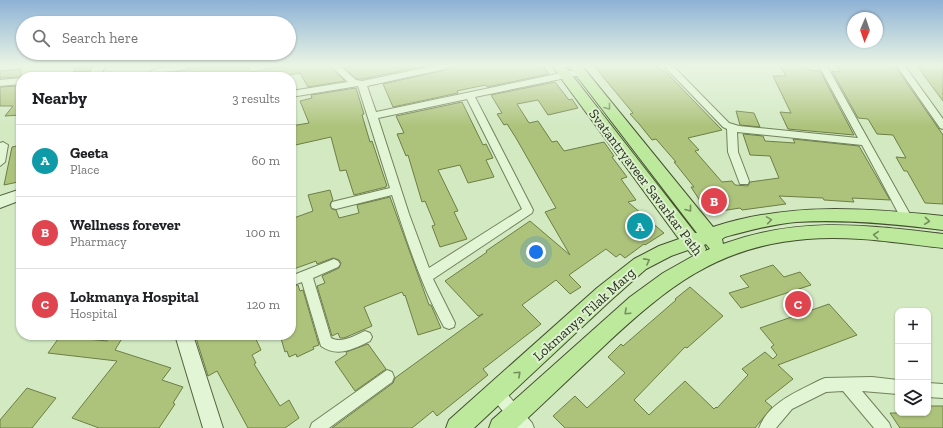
<!DOCTYPE html>
<html lang="en">
<head>
<meta charset="utf-8">
<style>
  body { margin:0; font-family:"Zilla Slab",serif; background:#f6f6f6; color:#202124 }
  .controls { position:absolute; right:12px; bottom:12px; display:grid; overflow:hidden; border-radius:8px; box-shadow:0 1px 3px #0004 }
  .controls button { width:36px; height:36px; display:grid; place-items:center; padding:0; border:0; border-bottom:1px solid #e0e0e0; background:#fff; color:#202124; font:20px sans-serif }
  .compass { position:absolute; left:847px; top:12px; width:36px; height:36px; border-radius:50%; background:#fff; box-shadow:0 1px 3px #0004; rotate:182deg }
  .you { position:absolute; left:536px; top:252px; width:14px; height:14px; margin:-10px; border:3px solid #fff; border-radius:50%; background:#1a73e8; box-shadow:0 0 0 6px #1a73e833 }
  .badge { display:grid; place-items:center; width:26px; height:26px; border-radius:50%; background:#0b8043; color:#fff; font-size:13px; font-weight:700 }
  .pin { position:absolute; translate:-50% -50%; border:2px solid #fff; box-shadow:0 1px 4px #0006 }
  .list { margin:0; padding:0; list-style:none }
  h2 { display:flex; justify-content:space-between; align-items:center; height:52px; margin:0; padding:0 16px; font-size:17px }
  h2 small { font-size:13px; font-weight:400; color:#757577 }
  .list li { display:grid; grid-template-columns:26px 1fr auto; gap:12px; align-items:center; box-sizing:border-box; height:72px; padding:0 16px; border-top:1px solid #e0e0e0 }
  .list b { display:block; font-size:15px; white-space:nowrap }
  .list p { margin:0; font-size:13px; white-space:nowrap; color:#757577 }
  .list em { font-size:13px; font-style:normal; color:#757577 }
  .icon { flex:none; width:22px; height:22px; fill:none; stroke:currentColor; stroke-width:2; stroke-linecap:round; stroke-linejoin:round }
  .map { position:relative; flex:none; width:943px; height:428px; overflow:hidden }
  .search { position:absolute; background:#fff; box-shadow:0 1px 3px #0004; left:16px; top:16px; width:280px; height:44px; display:flex; align-items:center; gap:10px; box-sizing:border-box; padding:0 14px; border-radius:22px; color:#757577; font-size:15px }
  .panel { position:absolute; background:#fff; box-shadow:0 1px 3px #0004; left:16px; top:72px; width:280px; height:268px; border-radius:16px }
  .map>svg:first-child { display:block }
  .building { fill:#adc37c; stroke:#6d7e44 }
  .lines { fill:none; stroke-linecap:round; stroke-linejoin:round }
  .street-casing { stroke:#71815b; stroke-width:2 }
  .secondary-casing { stroke:#55633f; stroke-width:2 }
  .primary-casing { stroke:#444f2f; stroke-width:2 }
  .street { fill:#e2f5d5; fill-rule:evenodd }
  .secondary { fill:#e2f5d5; fill-rule:evenodd }
  .primary { fill:#bde99d; fill-rule:evenodd }
  .oneway { stroke:#748e5e }
  .labels { text-anchor:middle; stroke-width:4; stroke-linejoin:round; paint-order:stroke }
  .street-label { font-size:14px; fill:#2b321e; stroke:#def1d1 }
</style>
</head>
<body>
<div class="map">
<svg width="943" height="428" viewBox="0 0 943 428">
  <rect width="100%" height="100%" fill="#d2e9c2"/>
  <path class="building" d="M77 66H92L89 71 73 72Z
    M206 66H249L251 72 282 66H330L345 81 308 87 300 73 278 77H175V72Z
    M342 66H426L362 79H357Z
    M450 66H543L549 74 487 87 485 85 457 91 458 93 393 107 383 84 445 70Z
    M594 66H657L662 71H665L722 130 688 138 699 150 695 151 722 182 732 181 735 185 748 186 750 182 779 178 770 156 750 155 743 134 763 136 765 141 795 143 793 139 859 146 890 200 852 198 854 202 824 200 823 198 779 196 786 204 742 210 740 208 708 213 691 187H694L674 162H676L656 139 652 140 640 125 630 114 633 113Z
    M780 66H807L810 70 820 71 854 135 788 129 780 112 791 113 773 76H786Z
    M836 66H895L943 135V204L925 203 907 171H904L896 157 906 158 893 135 877 134 868 119 858 118 832 71 840 72Z
    M917 66H943V101Z
    M21 69V77L0 78V71Z
    M555 82 569 100 572 99 578 108 548 115 538 100 517 104 529 123 538 121 552 142 557 141 564 151 604 142 614 156 612 157 627 177 621 179 636 200 628 202 664 233 645 245 644 244 625 258 620 254 616 257 606 249 569 275 581 287 570 294 556 280 522 305 541 324 483 369 488 375 437 416 433 411 412 428H332L393 383 395 378 483 314 478 316 445 281 487 252 486 251 530 221 570 255 545 212 556 208 516 138 507 124 504 125 497 114 502 113 491 95Z
    M21 86V115L5 116 13 106H0V87Z
    M356 88 364 114 362 115 370 142 372 141 387 186H386V187L354 195 346 170 340 171 331 137 291 146V126L309 123 300 101 312 98 311 95Z
    M462 102 483 145 486 144 493 158 486 160 494 177 468 183 460 165 438 170 458 211 454 212 467 239 440 247 432 226 435 225 425 201 422 202 408 155 406 156 397 134 404 133 396 116Z
    M736 111 754 113 760 127 740 125Z
    M21 145V177H19L18 182 4 185 12 147Z
    M330 190 333 200 331 202 330 205 332 209 336 210 339 218 359 213 357 205 390 197 429 305H431L441 328 418 335 405 295 404 296 402 292 364 307 372 326 344 338H340L338 333 332 336 317 286 325 283 322 276 339 268 341 263 339 260 333 258 317 264 316 261 291 270V219L313 211 308 195Z
    M773 265 784 277 800 272 811 285 741 308 729 293 749 287 740 276Z
    M298 285 300 291 303 290 319 345 313 347 314 349 297 357 296 354 289 357 287 351 285 352 280 335H291V287Z
    M690 287 723 316 687 348 685 347 634 400 649 415 685 381 714 409 716 407 717 408 748 375 742 369 765 352 773 359 777 355 771 347 774 345 760 328 829 304 857 335 778 365 793 379 765 401 772 407 755 428H565L553 416 575 396 587 408 625 373 608 357 621 344 623 346 676 300 675 299Z
    M61 335H80L78 338 107 341 111 335H124L115 350 171 368 162 380 183 387 173 403 175 404 159 428H99L72 418 117 361 48 353Z
    M195 335H254L261 350 252 355 256 363 254 364 280 406 289 400 299 418 285 428H248L217 371 208 376Z
    M368 344 386 369 355 391 335 362 347 354 346 352Z
    M27 388 56 398 32 428H0V420Z
    M928 406H943V428H900L890 413H928Z"/>
  <g class="lines">
    <g class="street-casing">
      <path id="street" d="M170 66H190L186 69 164 72 154 77H144L153 70Z
        M331 66H340L356 80 362 81 434 66H449L445 69 367 86 376 112 580 69 584 72 580 75 475 97 533 210 532 213 433 279 455 323 454 327 449 329 444 327C421 285 407 241 392 195L336 209 332 208 331 205 332 202 336 201 390 188 358 86 291 97V91L348 82ZM467 99 522 209 429 268 409 214 378 118Z
        M664 66H673L729 123 739 126 858 138 819 66H827L911 216 913 219 911 222 907 223 903 222 862 145 737 132 738 152 749 181 748 184H740L728 152 727 129 723 127Z
        M897 66H905L943 119V129L940 128Z
        M95 72 98 73 99 75 98 77H64L68 74Z
        M21 78V84L0 86V80Z
        M3 142 8 145 5 162 0 166V143Z
        M334 259 338 261 340 264 338 267 313 278 331 338C342 344 355 335 365 331L370 333 372 337 370 341C353 349 338 358 321 346L302 282 291 286V276Z
        M387 370 392 372 394 377 392 382 329 428H310L312 423Z
        M872 377 898 380V394L862 391 889 423 891 428H874L843 391 826 392 792 409 776 428H759C769 402 797 392 820 380L825 378Z
        M928 383 943 384V398L928 397Z
        M497 386 502 388 532 423 534 428H517L492 398 490 393 492 388Z"/>
    </g>
    <g class="secondary-casing">
      <path id="secondary" d="M94 66H106L99 77H87Z
        M21 189V200L0 208V196Z
        M175 335H193L223 428H203Z"/>
    </g>
    <g class="primary-casing">
      <path id="primary" d="M552 66H565L695 233H697L569 66H582L713 227C789 202 865 208 943 216V230C896 224 844 219 796 222 772 224 748 231 725 237L722 239 723 244C802 216 863 225 943 234V248C898 243 852 235 807 239 717 246 666 288 603 347 574 374 546 401 517 428H489L492 420 630 297 663 273 695 255 691 254 688 250 671 256 646 269 611 300 474 428H446L449 420 597 288 634 259 659 246 679 239ZM706 244 710 249 705 251 706 249 704 245Z"/>
    </g>
    <use href="#street" class="street"/>
    <use href="#secondary" class="secondary"/>
    <use href="#primary" class="primary"/>
  </g>
  <defs><path id="oneway-chevron" d="M-2-3.5L2.5 0L-2 3.5" fill="none" stroke-width="1.6" stroke-linecap="round" stroke-linejoin="round"/></defs>
  <g class="oneway">
    <use href="#oneway-chevron" transform="translate(608 107) rotate(52)"/>
    <use href="#oneway-chevron" transform="translate(689 209) rotate(52)"/>
    <use href="#oneway-chevron" transform="translate(769 220) rotate(-9)"/>
    <use href="#oneway-chevron" transform="translate(927 221) rotate(6)"/>
    <use href="#oneway-chevron" transform="translate(876 235) rotate(-175)"/>
    <use href="#oneway-chevron" transform="translate(647 261) rotate(-28)"/>
    <use href="#oneway-chevron" transform="translate(627 312) rotate(137)"/>
    <use href="#oneway-chevron" transform="translate(518 374) rotate(-43)"/>
  </g>
  <linearGradient id="sky" x2="0" y2="1"><stop stop-color="#8db2d6"/><stop offset="0.52" stop-color="#ebf5e4"/><stop offset="1" stop-color="#ebf5e4" stop-opacity="0"/></linearGradient>
  <rect width="943" height="126" fill="url(#sky)"/>
  <g class="labels">
    <g class="street-label">
      <text transform="translate(646 182) rotate(53)" y="5">Svatantryaveer Savarkar Path</text>
      <text transform="translate(584 314) rotate(-42)" y="5">Lokmanya Tilak Marg</text>
    </g>
  </g>
</svg>
<div class="controls">
<button>+</button>
<button>−</button>
<button><svg class="icon" aria-label="layers" viewBox="0 0 24 24"><path d="M12 4l9 5-9 5-9-5zM3 14l9 5 9-5"/></svg></button>
</div>
<svg class="compass" viewBox="-18 -18 36 36"><path d="M0-13l5 13h-10z" fill="#e53935"/><path d="M0 13l5-13h-10z" fill="#757577"/></svg>
<div class="you"></div>
<div class="pin badge" style="left:640px;top:226px;background:#0f9aa8">A</div>
<div class="pin badge" style="left:714px;top:201px;background:#e0444e">B</div>
<div class="pin badge" style="left:798px;top:304px;background:#e0444e">C</div>
<div class="search"><svg class="icon" aria-label="search" viewBox="0 0 24 24"><circle cx="10" cy="10" r="6"/><path d="M15 15l6 6"/></svg>Search here</div>
<section class="panel">
<h2>Nearby<small>3 results</small></h2>
<ul class="list">
<li><span class="badge" style="background:#0f9aa8">A</span><div><b>Geeta</b><p>Place</p></div><em>60 m</em></li>
<li><span class="badge" style="background:#e0444e">B</span><div><b>Wellness forever</b><p>Pharmacy</p></div><em>100 m</em></li>
<li><span class="badge" style="background:#e0444e">C</span><div><b>Lokmanya Hospital</b><p>Hospital</p></div><em>120 m</em></li>
</ul>
</section>
</div>
</body>
</html>
